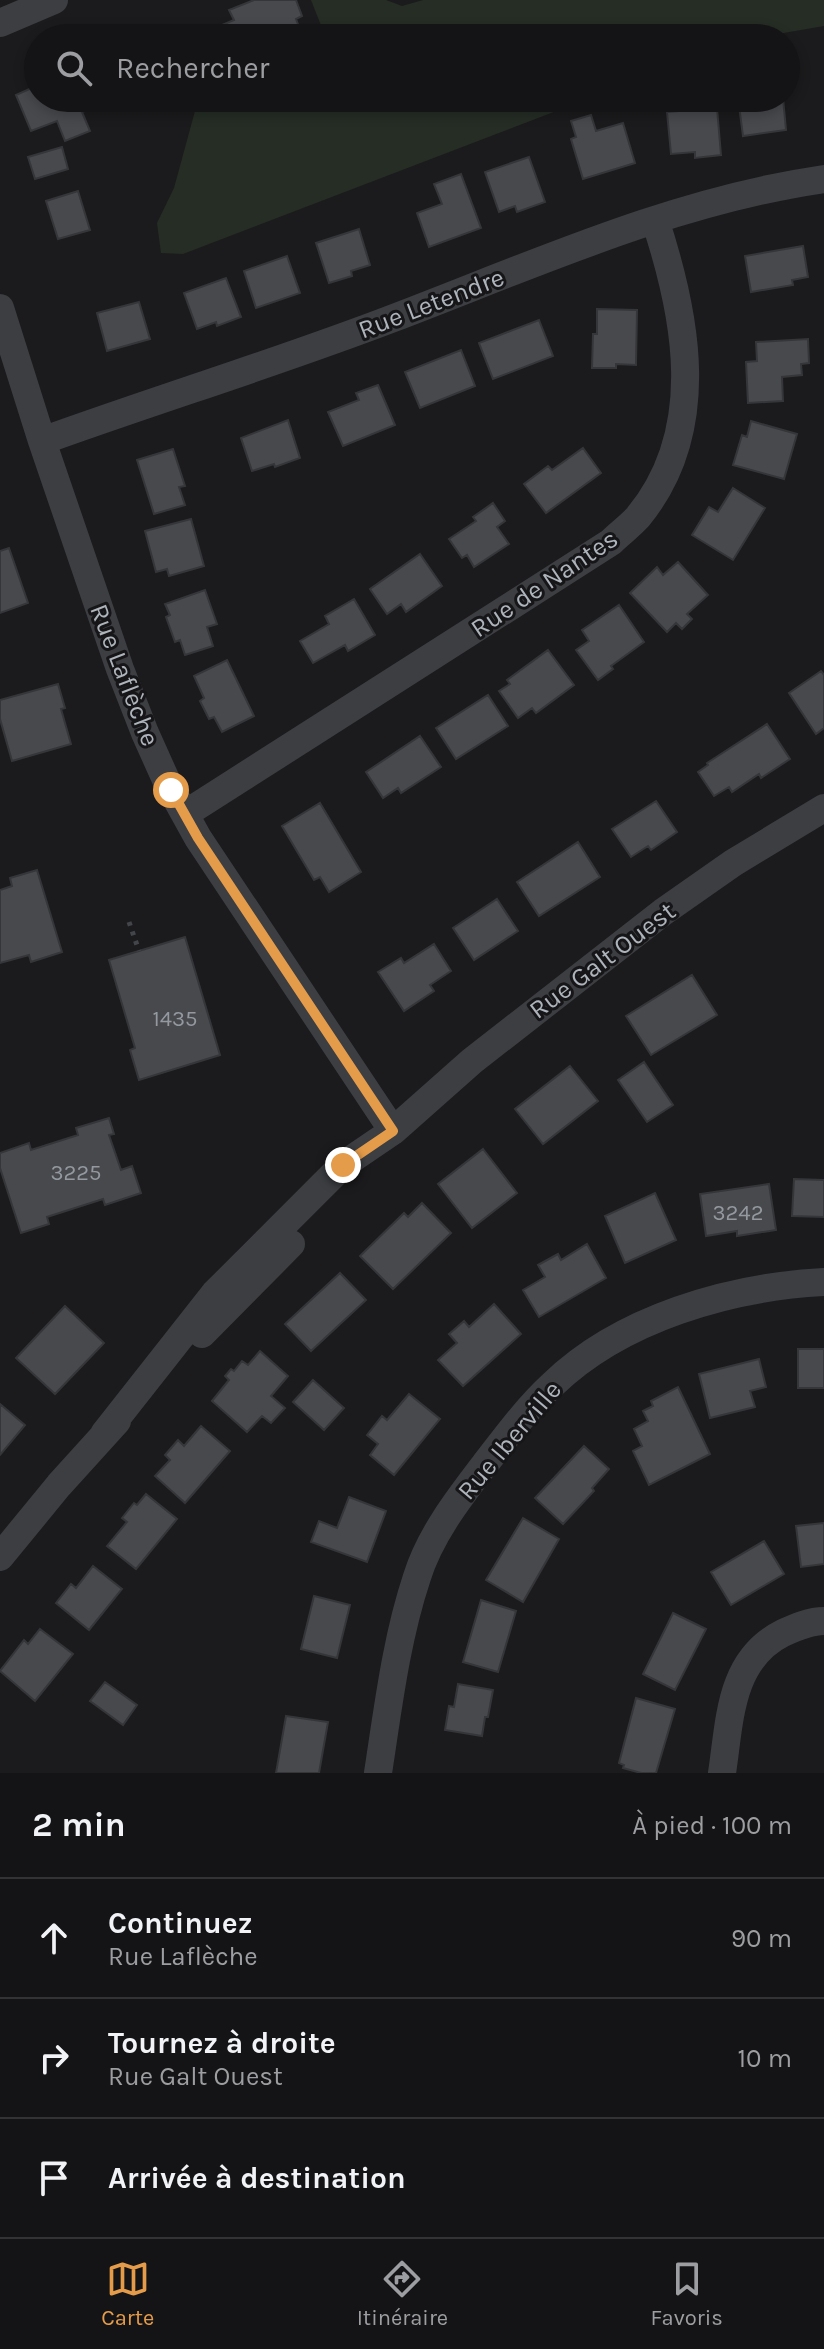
<!DOCTYPE html>
<html lang="fr">
<head>
<meta charset="utf-8">
<style>
  body { margin:0; font-family:Karla,sans-serif; background:#212123; color:#f1f3f6 }
  .stop { position:absolute; width:24px; height:24px; margin:-18px; border:6px solid #e59c4a; border-radius:50%; background:#fff }
  .stop.end { background:#e59c4a; border-color:#fff; box-shadow:0 2px 8px #0008 }
  .list { margin:0; padding:0; list-style:none }
  h2 { display:flex; justify-content:space-between; align-items:center; height:104px; margin:0; padding:0 32px; font-size:34px }
  h2 small { font-size:26px; font-weight:400; color:#9d9ea1 }
  .list li { display:grid; grid-template-columns:52px 1fr auto; gap:24px; align-items:center; box-sizing:border-box; height:120px; padding:0 32px; border-top:2px solid #333335 }
  .list b { display:block; font-size:30px; white-space:nowrap }
  .list p { margin:0; font-size:26px; white-space:nowrap; color:#9d9ea1 }
  .list em { font-size:26px; font-style:normal; color:#9d9ea1 }
  .icon { flex:none; width:44px; height:44px; fill:none; stroke:currentColor; stroke-width:2; stroke-linecap:round; stroke-linejoin:round }
  .map { position:relative; flex:none; width:824px; height:1773px; overflow:hidden }
  .search { position:absolute; background:#141416; box-shadow:0 4px 12px #0003; left:24px; right:24px; top:24px; height:88px; display:flex; align-items:center; gap:20px; box-sizing:border-box; padding:0 28px; border-radius:44px; color:#9d9ea1; font-size:30px }
  .sheet { height:464px; background:#141416 }
  nav { display:flex; justify-content:space-around; align-items:center; box-sizing:border-box; height:112px; border-top:2px solid #333335; background:#141416; font-size:22px; color:#9d9ea1 }
  nav a { display:grid; justify-items:center; gap:4px }
  nav .on { color:#e59c4a }
  .map>svg:first-child { display:block }
  .green { fill:#252d25 }
  .building { fill:#48494d; stroke:#353639; stroke-width:2 }
  .lines { fill:none; stroke-linecap:round; stroke-linejoin:round }
  .path { stroke:#424549; stroke-width:5; stroke-dasharray:4 6; stroke-linecap:butt }
  .minor { stroke:#3c3e42; stroke-width:28 }
  .route { stroke:#e59c4a; stroke-width:10 }
  .labels { text-anchor:middle; stroke-width:6; stroke-linejoin:round; paint-order:stroke }
  .number-label { font-size:22px; fill:#9499a0 }
  .street-label { font-size:26px; fill:#aeb4bb; stroke:#161618 }
</style>
</head>
<body>
<div class="map">
<svg width="824" height="1773" viewBox="0 0 824 1773">
  <rect width="100%" height="100%" fill="#1b1b1d"/>
  <path class="green" d="M311 0H386L402 6 423 0H824V26L755 38H326Z
    M216 98H590L183 254 161 253 157 223 174 188 195 111Z"/>
  <path class="building" d="M254 0H296L302 16 296 19 303 37 227 38 222 25 234 20 229 10Z
    M38 79V98H93L96 107 82 112 90 131 65 141 57 121 31 131 16 95 34 87 32 81Z
    M738 98H783L786 130 743 136Z
    M717 108 721 155 695 158V152L671 154 667 112Z
    M591 115 596 131 623 123 635 163 583 179 571 139 576 137 571 121Z
    M62 147 68 169 35 179 28 157Z
    M529 157 545 202 517 212 515 206 499 212 485 172Z
    M461 174 481 228 429 247 417 213 442 204 434 184Z
    M78 191 90 230 58 239 46 201Z
    M359 229 370 265 351 271 352 276 329 283 316 243Z
    M803 246 808 277 792 280 793 285 751 292 745 256Z
    M287 256 300 293 256 308 244 271Z
    M226 278 241 317 217 326 216 322 197 329 184 293Z
    M139 302 150 339 107 351 97 313Z
    M597 309 637 310 636 365 616 364V368H592L593 334H597Z
    M539 320 553 356 493 379 479 343Z
    M808 339 809 363 801 364 802 375 782 377 783 401 748 403 746 362 757 361 756 342Z
    M461 350 475 386 420 408 405 372Z
    M378 385 395 425 343 446 328 412 359 400 356 393Z
    M288 420 300 458 275 467 274 464 252 471 241 438Z
    M751 421 797 434 784 479 733 465 742 435 747 437Z
    M583 448 601 473 546 513 524 484 548 466 552 470Z
    M173 449 185 486 179 487 185 505 154 514 137 460Z
    M733 488 765 508 733 560 692 535 709 507 718 512Z
    M493 503 505 521 497 527 509 544 474 567 467 555 462 558 449 539 476 521 473 517Z
    M191 519 204 566 169 576 167 569 156 572 145 531Z
    M9 548 28 603 0 613V551Z
    M420 554 442 586 406 612 401 604 387 614 370 589Z
    M678 562 708 595 687 614 692 619 682 629 676 623 667 632 630 593 657 567 663 575Z
    M205 590 217 624 207 627 213 646 185 655 180 640 175 642 166 617 170 615 165 604Z
    M354 599 375 635 348 651 345 645 313 663 300 641 329 624 325 616Z
    M619 605 644 642 611 666 613 669 598 680 576 650 589 641 582 630Z
    M548 650 574 685 536 713 532 708 518 718 499 691 510 684 507 680Z
    M227 660 254 716 222 732 214 717 209 719 200 701 204 698 194 676Z
    M821 671 824 675V728L816 734 789 693Z
    M58 684 65 708 61 709 71 744 12 761 0 719V700Z
    M488 695 508 726 456 759 436 728Z
    M767 724 790 759 761 778 759 774 732 792 729 787 714 796 698 772 708 765 707 763Z
    M420 736 441 767 401 793 398 788 383 798 366 772Z
    M656 801 677 832 651 850 648 846 631 857 612 829Z
    M320 803 361 872 329 892 320 877 314 880 282 826Z
    M578 842 600 877 539 916 517 882Z
    M37 870 62 952 31 962 29 955 0 963V890L12 886 10 878Z
    M497 899 518 931 474 960 453 928Z
    M185 937 220 1055 139 1080 130 1050 135 1048 109 960Z
    M434 944 451 971 430 985 434 991 404 1011 378 972 401 958 404 963Z
    M692 975 717 1015 651 1055 626 1016Z
    M644 1062 673 1105 647 1122 618 1080Z
    M570 1066 598 1101 543 1144 515 1109Z
    M109 1118 114 1134 109 1135 121 1170 132 1166 141 1193 105 1205 103 1199 47 1217 49 1224 21 1233 0 1168V1153L29 1143 31 1150 78 1135 76 1128Z
    M483 1149 517 1193 472 1228 438 1184Z
    M794 1179 824 1180V1217L792 1216Z
    M769 1184 776 1230 737 1236V1231L706 1236 700 1194Z
    M655 1193 676 1240 625 1263 605 1216Z
    M422 1203 451 1233 393 1289 360 1256 404 1213 408 1217Z
    M587 1244 606 1278 539 1317 523 1290 545 1277 538 1265 558 1254 561 1260Z
    M340 1273 366 1300 311 1351 285 1324Z
    M494 1304 521 1334 463 1386 438 1360 457 1343 449 1334 464 1321 469 1327Z
    M65 1306 104 1343 55 1394 16 1358Z
    M798 1349H824V1388H798Z
    M260 1351 288 1376 271 1396 285 1408 271 1423 262 1416 247 1432 212 1401 229 1380 225 1376 231 1369 234 1371 242 1361 248 1365Z
    M759 1359 766 1387 750 1391 755 1407 710 1418 699 1374Z
    M313 1380 344 1408 324 1430 293 1402Z
    M678 1387 710 1454 649 1485 633 1451 642 1446 634 1429 648 1421 643 1411 653 1406 651 1401Z
    M409 1394 440 1419 394 1475 370 1455 378 1444 367 1435 382 1416 387 1420Z
    M0 1404 25 1425 0 1455Z
    M201 1426 230 1451 185 1503 155 1476 170 1460 165 1455 178 1440 184 1446Z
    M584 1446 609 1469 592 1488 594 1491 563 1524 535 1498Z
    M146 1494 177 1519 136 1569 107 1546 127 1522 122 1518 134 1503 137 1505Z
    M349 1497 386 1511 367 1562 311 1542 319 1521 337 1528Z
    M523 1518 559 1539 523 1602 486 1580Z
    M824 1523V1564L801 1567 796 1526Z
    M764 1541 784 1574 731 1605 711 1572Z
    M93 1566 122 1589 89 1630 56 1603 71 1584 76 1588Z
    M314 1596 350 1605 337 1658 301 1649Z
    M481 1600 516 1611 498 1672 463 1662Z
    M673 1613 706 1629 675 1690 643 1674Z
    M40 1629 73 1654 35 1701 0 1671 24 1640 28 1644Z
    M105 1682 137 1705 123 1725 90 1701Z
    M458 1684 493 1690 488 1717H485L482 1736 445 1730 449 1706 454 1707Z
    M636 1698 675 1709 656 1773H641L623 1768 624 1765 619 1763Z
    M286 1716 328 1722 319 1773H276Z"/>
  <g class="lines">
    <path class="path" d="M129 922 139 951"/>
    <path class="minor" d="M0 23 54 0
      M0 308 42 441 120 669 145 733 167 782 198 838 393 1131
      M42 441C158 399 276 363 391 319 533 265 673 201 824 179
      M185 814 611 542C619 534 630 526 638 517 709 431 687 317 655 220
      M202 1334 291 1244
      M104 1434 215 1293 343 1165 393 1131 472 1061 663 912 733 863 824 808
      M0 1557 59 1485 117 1421
      M378 1773C388 1708 396 1640 417 1577 430 1535 459 1498 485 1464 506 1437 527 1408 552 1385 621 1318 730 1287 824 1282
      M722 1773C730 1721 729 1660 783 1633 796 1627 810 1621 824 1621"/>
  </g>
  <g class="lines">
    <path class="route" d="M171 790 198 838 393 1131 343 1165"/>
  </g>
  <g class="labels">
    <g class="number-label">
      <text x="175" y="1026">1435</text>
      <text x="76" y="1180">3225</text>
      <text x="738" y="1220">3242</text>
    </g>
    <g class="street-label">
      <text transform="translate(431 303) rotate(-21)" y="9">Rue Letendre</text>
      <text transform="translate(544 583) rotate(-34)" y="9">Rue de Nantes</text>
      <text transform="translate(125 675) rotate(69)" y="9">Rue Laflèche</text>
      <text transform="translate(602 960) rotate(-37)" y="9">Rue Galt Ouest</text>
      <text transform="translate(509 1440) rotate(-50)" y="9">Rue Iberville</text>
    </g>
  </g>
</svg>
<div class="stop" style="left:171px;top:790px"></div>
<div class="stop end" style="left:343px;top:1165px"></div>
<div class="search"><svg class="icon" aria-label="search" viewBox="0 0 24 24"><circle cx="10" cy="10" r="6"/><path d="M15 15l6 6"/></svg>Rechercher</div>
</div>
<section class="sheet">
<h2>2 min<small>À pied · 100 m</small></h2>
<ul class="list">
<li><svg class="icon" aria-label="ahead" viewBox="0 0 24 24"><path d="M12 20V5M6 11l6-6 6 6"/></svg><div><b>Continuez</b><p>Rue Laflèche</p></div><em>90 m</em></li>
<li><svg class="icon" aria-label="right" viewBox="0 0 24 24"><path d="M7 20v-9h11M14 6l5 5-5 5"/></svg><div><b>Tournez à droite</b><p>Rue Galt Ouest</p></div><em>10 m</em></li>
<li><svg class="icon" aria-label="arrive" viewBox="0 0 24 24"><path d="M6 21V4h12l-3 4 3 4H6"/></svg><div><b>Arrivée à destination</b></div></li>
</ul>
</section>
<nav>
<a class="on"><svg class="icon" aria-label="map" viewBox="0 0 24 24"><path d="M3 6l6-2 6 2 6-2v14l-6 2-6-2-6 2zM9 4v14M15 6v14"/></svg>Carte</a>
<a><svg class="icon" aria-label="directions" viewBox="0 0 24 24"><path d="M12 3l9 9-9 9-9-9zM9 14v-3h6M13 9l2 2-2 2"/></svg>Itinéraire</a>
<a><svg class="icon" aria-label="saved" viewBox="0 0 24 24"><path d="M7 4h10v16l-5-4-5 4z"/></svg>Favoris</a>
</nav>
</body>
</html>
